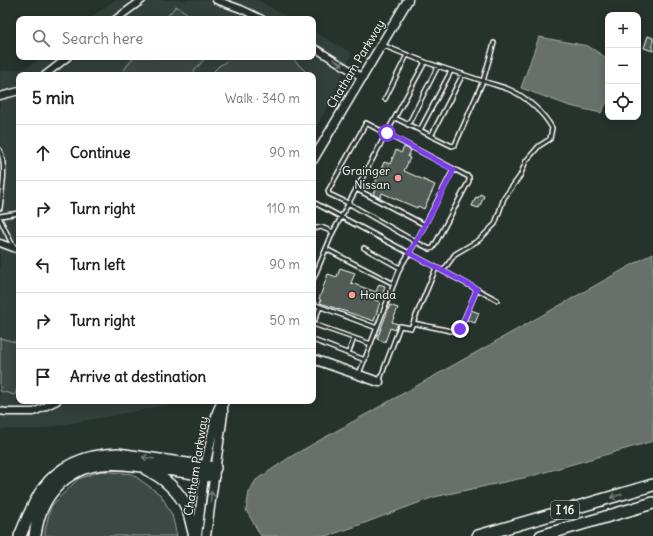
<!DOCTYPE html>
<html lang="en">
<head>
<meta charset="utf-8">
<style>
  body { margin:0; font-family:Delius,sans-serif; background:#f2f2f2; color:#222 }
  .controls { position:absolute; right:12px; top:12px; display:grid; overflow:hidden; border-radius:8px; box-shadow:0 2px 10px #0003 }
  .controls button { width:36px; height:36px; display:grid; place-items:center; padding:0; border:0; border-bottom:1px solid #e0e0e0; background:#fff; color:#222; font:20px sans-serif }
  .stop { position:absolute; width:12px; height:12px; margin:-9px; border:3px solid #7c3aed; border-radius:50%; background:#fff }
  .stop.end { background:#7c3aed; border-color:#fff; box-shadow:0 1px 4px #0008 }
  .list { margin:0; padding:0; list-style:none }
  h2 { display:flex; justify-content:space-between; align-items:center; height:52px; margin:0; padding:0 16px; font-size:17px }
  h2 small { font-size:13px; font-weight:400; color:#767676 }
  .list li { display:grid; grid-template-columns:26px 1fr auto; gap:12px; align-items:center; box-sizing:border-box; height:56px; padding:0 16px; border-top:1px solid #e0e0e0 }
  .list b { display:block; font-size:15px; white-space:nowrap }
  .list em { font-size:13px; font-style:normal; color:#767676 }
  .icon { flex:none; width:22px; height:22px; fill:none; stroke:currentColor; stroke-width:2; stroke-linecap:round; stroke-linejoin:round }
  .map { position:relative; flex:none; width:653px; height:536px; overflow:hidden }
  .search { position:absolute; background:#fff; box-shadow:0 2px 10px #0003; left:16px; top:16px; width:300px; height:44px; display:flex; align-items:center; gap:10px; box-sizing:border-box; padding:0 14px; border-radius:8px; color:#767676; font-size:15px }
  .panel { position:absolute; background:#fff; box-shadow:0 2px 10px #0003; left:16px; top:72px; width:300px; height:332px; border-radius:8px }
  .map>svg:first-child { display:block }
  .built { fill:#333f3a }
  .green { fill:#3e4944; stroke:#9ea4a2 }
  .water { fill:#67706c; stroke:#a4a9a7 }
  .building { fill:#515c57; stroke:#fff }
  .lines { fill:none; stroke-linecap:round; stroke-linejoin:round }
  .lane-casing { stroke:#fff; stroke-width:6 }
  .street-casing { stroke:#fff; stroke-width:9 }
  .secondary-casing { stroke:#fff; stroke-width:11 }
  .highway-casing { stroke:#fff; stroke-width:14 }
  .lane { stroke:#26332d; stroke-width:3 }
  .street { stroke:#26332d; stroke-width:6 }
  .secondary { stroke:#26332d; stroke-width:8 }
  .highway { stroke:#26332d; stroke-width:11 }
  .oneway { stroke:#727a76 }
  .route { stroke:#7c3aed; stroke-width:5 }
  .poi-dot { fill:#ff9aa2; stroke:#26332d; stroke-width:1.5 }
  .labels { text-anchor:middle; stroke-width:3; stroke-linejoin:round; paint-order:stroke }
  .shield { fill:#26332d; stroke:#bec2c0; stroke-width:1 }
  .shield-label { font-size:11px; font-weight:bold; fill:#fff }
  .street-label { font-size:12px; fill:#fff; stroke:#26332d }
  .poi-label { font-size:12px; fill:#fff; stroke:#26332d; text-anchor:end }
</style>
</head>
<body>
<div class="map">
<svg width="653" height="536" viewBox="0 0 653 536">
  <rect width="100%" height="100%" fill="#26332d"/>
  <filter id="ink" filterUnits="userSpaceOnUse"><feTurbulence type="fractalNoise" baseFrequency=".025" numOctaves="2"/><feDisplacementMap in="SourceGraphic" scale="8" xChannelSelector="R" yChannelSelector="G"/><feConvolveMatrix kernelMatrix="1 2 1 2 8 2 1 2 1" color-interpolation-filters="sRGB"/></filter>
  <g filter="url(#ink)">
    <path class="built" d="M115 0H257L291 19H89Z
      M313 31 352 53 332 98 313 133V75H19V401H190L41 429H0V71L24 69 44 57H313Z"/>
    <path class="green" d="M176 6 196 19H165Z
      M134 57H206L191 75H120Z
      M233 57H291L309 75H210L219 66Z
      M0 338 19 343V381L15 395 0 391Z
      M101 471 132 474 161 495 172 515 177 536H45V530L51 506 78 479Z"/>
    <path class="water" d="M539 37 588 46 608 59V100L601 113 570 106 521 88Z
      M653 253V441L528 477 434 497 354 527 327 536H261L246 510 249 492 256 480 290 457Z"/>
    <path class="building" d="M648 36 653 38V51L644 48Z
      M404 147 411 150 408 157 410 158 404 171 435 185 424 209 418 206 417 208 382 193 380 198 373 194 376 187 374 186 384 162 390 164 396 150 401 153Z
      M480 194 484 196 479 208 472 206 476 197 478 198Z
      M340 268 355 273 351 283 376 292 379 284 385 286 383 294 386 295 385 298 372 295 371 298 380 302 374 321 320 303 321 300 319 299 328 274 337 277Z
      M390 305 398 308 392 322 398 324 395 330 390 328 385 342 377 339Z
      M471 310 479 313 475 323 467 320Z"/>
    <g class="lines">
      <g class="lane-casing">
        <path id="lane" d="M385 99 407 55
          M395 118 452 146 455 145 483 81 425 62
          M366 123 469 177V181L433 248 430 249 416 242 348 203 329 194 328 191Z
          M408 125 438 66
          M420 130 451 71
          M431 136 463 74
          M0 150C7 168 2 189 0 208
          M453 170 416 242 409 253 497 300
          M356 189 425 225
          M313 202 409 253 400 268 359 374
          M0 216 19 213
          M0 219 14 248
          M313 229 321 227 333 232
          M364 248 400 268
          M326 249 394 284
          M443 271 455 254 479 240 495 224 504 198 520 176 526 161 539 146 550 139 552 128C544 113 524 95 508 89 500 86 491 84 483 81L494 43
          M313 280 333 232 425 62 382 45
          M313 304 377 328
          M413 323 436 268
          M313 324 371 344
          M313 324 320 307
          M313 340 365 360
          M348 354 354 338
          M379 382 400 326 411 328 413 323 451 331 460 329 477 289"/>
      </g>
      <g class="street-casing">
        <path id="street" d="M216 0 241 9 262 19
          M116 19 142 0
          M313 47 363 78
          M45 75 68 57
          M0 96 19 91
          M0 243 19 250
          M0 411 6 412H34L57 401"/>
      </g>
      <g class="secondary-casing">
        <path id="secondary" d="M313 160 408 0
          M313 359 379 382
          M197 536 205 467 217 412 222 401
          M206 536 223 414V402"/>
      </g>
      <g class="highway-casing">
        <path id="highway" d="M146 469C163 477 179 491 187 508 191 517 192 527 195 536
          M20 536C27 520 33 503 43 489 61 464 88 455 118 454L215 468
          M35 536C37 517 43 501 56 487 85 456 119 463 156 468 175 470 194 473 213 476
          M478 536 653 485
          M541 536 653 503"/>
      </g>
      <use href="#lane" class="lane"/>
      <use href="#street" class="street"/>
      <use href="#secondary" class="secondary"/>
      <use href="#highway" class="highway"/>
    </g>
    <defs><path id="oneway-shaft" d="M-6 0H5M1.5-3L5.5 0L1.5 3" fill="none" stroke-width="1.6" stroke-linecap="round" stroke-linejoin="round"/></defs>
    <g class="oneway">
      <use href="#oneway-shaft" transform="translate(338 62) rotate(31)"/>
      <use href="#oneway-shaft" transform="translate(148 458) rotate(-172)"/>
      <use href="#oneway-shaft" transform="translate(616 496) rotate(164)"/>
      <use href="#oneway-shaft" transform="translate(211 497) rotate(-83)"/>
    </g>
  </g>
  <g class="lines" filter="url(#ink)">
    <path class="route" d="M387 133 454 170 416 242 409 253 477 289 460 329"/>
  </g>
  <g class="poi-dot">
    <circle cx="398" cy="178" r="4"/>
    <circle cx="352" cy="295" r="4"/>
  </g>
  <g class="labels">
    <rect class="shield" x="551" y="501" width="28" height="18" rx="3"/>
    <g class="shield-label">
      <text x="565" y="514">I 16</text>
    </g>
    <g class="street-label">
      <text transform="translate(356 64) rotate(-59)" y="4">Chatham Parkway</text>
      <text transform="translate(196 466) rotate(-81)" y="4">Chatham Parkway</text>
    </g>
    <g class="poi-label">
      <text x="390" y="175">Grainger<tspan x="390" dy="14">Nissan</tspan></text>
      <text x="360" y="299" text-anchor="start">Honda</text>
    </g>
  </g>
</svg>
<div class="controls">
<button>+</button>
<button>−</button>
<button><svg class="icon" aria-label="locate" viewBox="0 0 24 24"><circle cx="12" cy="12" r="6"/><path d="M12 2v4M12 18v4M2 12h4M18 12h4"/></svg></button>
</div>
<div class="stop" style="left:387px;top:133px"></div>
<div class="stop end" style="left:460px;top:329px"></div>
<div class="search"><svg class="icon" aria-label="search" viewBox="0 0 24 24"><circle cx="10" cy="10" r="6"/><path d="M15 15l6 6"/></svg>Search here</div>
<section class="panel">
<h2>5 min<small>Walk · 340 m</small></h2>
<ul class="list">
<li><svg class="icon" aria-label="ahead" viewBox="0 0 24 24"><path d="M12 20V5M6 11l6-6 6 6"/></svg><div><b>Continue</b></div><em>90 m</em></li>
<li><svg class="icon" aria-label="right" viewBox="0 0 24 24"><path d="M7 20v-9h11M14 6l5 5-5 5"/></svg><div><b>Turn right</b></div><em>110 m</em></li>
<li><svg class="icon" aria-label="left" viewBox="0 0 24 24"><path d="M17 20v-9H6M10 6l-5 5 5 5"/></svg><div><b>Turn left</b></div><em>90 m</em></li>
<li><svg class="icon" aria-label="right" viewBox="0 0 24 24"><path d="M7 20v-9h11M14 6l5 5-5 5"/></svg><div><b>Turn right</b></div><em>50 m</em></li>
<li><svg class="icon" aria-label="arrive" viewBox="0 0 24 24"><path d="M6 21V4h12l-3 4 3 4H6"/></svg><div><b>Arrive at destination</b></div></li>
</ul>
</section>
</div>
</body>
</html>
